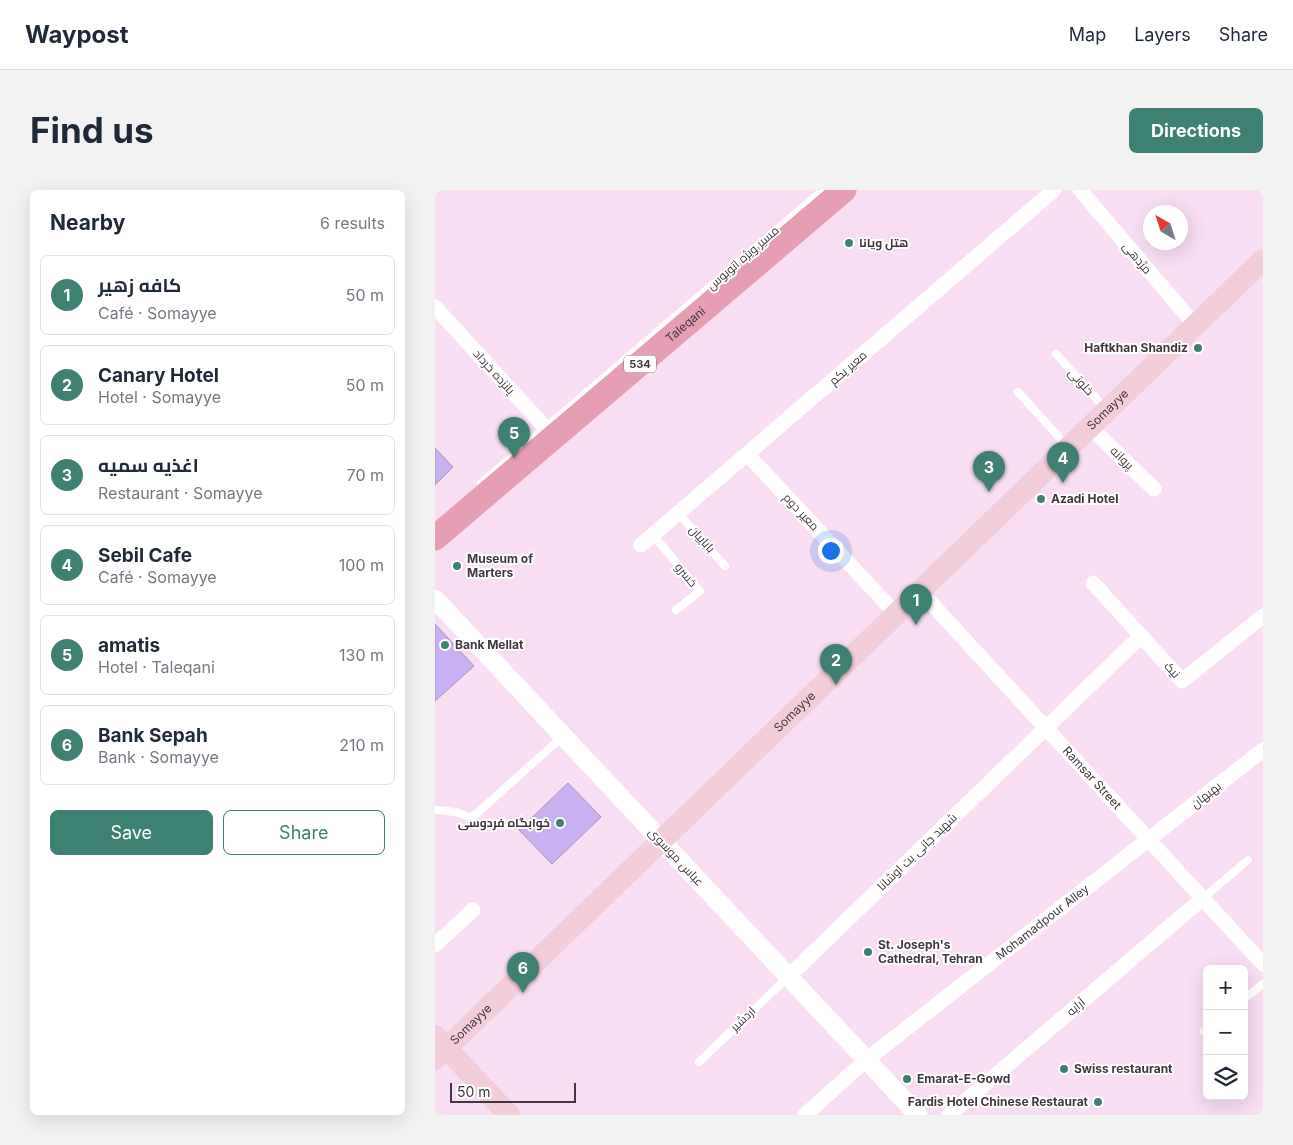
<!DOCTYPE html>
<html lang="en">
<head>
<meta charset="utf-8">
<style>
  body { margin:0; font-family:Inter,Cairo,sans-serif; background:#f2f2f3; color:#1f2937 }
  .controls { position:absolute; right:15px; bottom:15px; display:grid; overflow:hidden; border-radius:8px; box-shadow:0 5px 20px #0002 }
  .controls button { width:45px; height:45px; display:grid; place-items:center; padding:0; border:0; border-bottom:1px solid #e0e1e3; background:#fff; color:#1f2937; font:25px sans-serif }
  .compass { position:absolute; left:708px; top:15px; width:45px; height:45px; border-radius:50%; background:#fff; box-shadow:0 5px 20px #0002; rotate:321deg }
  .scale { position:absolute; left:15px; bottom:12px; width:126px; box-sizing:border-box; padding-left:5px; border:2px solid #423740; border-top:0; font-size:14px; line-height:18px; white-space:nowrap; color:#423740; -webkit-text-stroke:4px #fff; paint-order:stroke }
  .you { position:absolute; left:395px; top:360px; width:18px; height:18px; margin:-12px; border:4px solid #fff; border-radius:50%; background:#1a73e8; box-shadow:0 0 0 8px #1a73e833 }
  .badge { display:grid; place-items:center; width:32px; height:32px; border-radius:50%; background:#3e8172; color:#fff; font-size:16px; font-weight:700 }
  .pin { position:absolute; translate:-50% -41px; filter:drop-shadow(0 1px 2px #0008) }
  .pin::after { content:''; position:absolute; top:26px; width:18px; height:15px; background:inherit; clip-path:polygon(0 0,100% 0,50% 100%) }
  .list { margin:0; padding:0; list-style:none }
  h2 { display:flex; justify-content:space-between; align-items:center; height:65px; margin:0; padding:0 20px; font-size:21px }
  h2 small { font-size:16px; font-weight:400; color:#747a83 }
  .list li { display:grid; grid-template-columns:32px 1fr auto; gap:15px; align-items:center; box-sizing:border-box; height:80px; margin:0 10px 10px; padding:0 10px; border:1px solid #e0e1e3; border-radius:8px }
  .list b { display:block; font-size:19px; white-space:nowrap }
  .list p { margin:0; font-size:16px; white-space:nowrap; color:#747a83 }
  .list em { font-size:16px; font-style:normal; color:#747a83 }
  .actions { display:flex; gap:10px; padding:15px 20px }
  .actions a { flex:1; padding:11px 0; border:1px solid #3e8172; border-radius:8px; text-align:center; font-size:18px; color:#3e8172 }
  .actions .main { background:#3e8172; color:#fff }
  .icon { flex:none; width:28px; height:28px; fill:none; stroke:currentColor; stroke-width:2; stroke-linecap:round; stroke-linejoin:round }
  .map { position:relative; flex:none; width:828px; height:925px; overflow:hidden; border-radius:8px }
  header { display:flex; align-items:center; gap:30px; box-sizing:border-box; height:70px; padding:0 25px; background:#fff; border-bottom:1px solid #e0e1e3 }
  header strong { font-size:24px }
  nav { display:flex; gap:28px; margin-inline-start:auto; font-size:18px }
  .intro { display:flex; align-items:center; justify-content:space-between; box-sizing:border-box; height:120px; padding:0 30px }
  h1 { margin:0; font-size:35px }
  .button { padding:12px 22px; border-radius:8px; background:#3e8172; color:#fff; font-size:18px; font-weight:700 }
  main { display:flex; gap:30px; padding:0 30px }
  aside { flex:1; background:#fff; border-radius:8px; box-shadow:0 5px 20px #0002 }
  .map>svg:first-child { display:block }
  .building { fill:#c8b0f2; stroke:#a299b5 }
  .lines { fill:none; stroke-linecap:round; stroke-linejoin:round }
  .service { stroke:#fff; stroke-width:8 }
  .minor { stroke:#fff; stroke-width:15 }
  .tertiary { stroke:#fff; stroke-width:19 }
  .secondary { stroke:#f3ceda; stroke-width:22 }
  .primary { stroke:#e69eb5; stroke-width:25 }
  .poi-dot { fill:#3e8172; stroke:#fff; stroke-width:2 }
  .labels { text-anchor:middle; stroke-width:4; stroke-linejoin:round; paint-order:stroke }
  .shield { fill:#fff; stroke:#7b7379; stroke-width:1 }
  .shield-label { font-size:11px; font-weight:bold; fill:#423740 }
  .poi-label { font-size:12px; font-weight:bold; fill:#423740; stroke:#fff; text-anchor:start }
  .street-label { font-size:12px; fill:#423740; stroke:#fff }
</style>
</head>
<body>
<header>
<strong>Waypost</strong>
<nav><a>Map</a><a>Layers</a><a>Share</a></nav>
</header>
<div class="intro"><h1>Find us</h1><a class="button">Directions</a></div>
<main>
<aside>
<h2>Nearby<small>6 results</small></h2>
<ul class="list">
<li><span class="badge">1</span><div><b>کافه زهیر</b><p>Café · Somayye</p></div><em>50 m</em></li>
<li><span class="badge">2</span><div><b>Canary Hotel</b><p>Hotel · Somayye</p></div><em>50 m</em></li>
<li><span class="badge">3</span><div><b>اغذیه سمیه</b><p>Restaurant · Somayye</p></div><em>70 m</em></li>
<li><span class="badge">4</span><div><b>Sebil Cafe</b><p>Café · Somayye</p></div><em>100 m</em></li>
<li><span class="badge">5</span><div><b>amatis</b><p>Hotel · Taleqani</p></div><em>130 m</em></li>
<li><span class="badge">6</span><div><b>Bank Sepah</b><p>Bank · Somayye</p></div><em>210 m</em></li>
</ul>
<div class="actions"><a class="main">Save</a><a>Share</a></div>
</aside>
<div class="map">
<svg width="828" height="925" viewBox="0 0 828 925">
  <rect width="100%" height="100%" fill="#f8ddf3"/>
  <path class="building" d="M0 258 18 277 0 295Z
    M0 434 39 476 0 511Z
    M133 593 166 627 117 674 84 640Z"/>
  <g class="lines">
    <path class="service" d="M621 164 671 219
      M583 202 632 256
      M46 293 388 0
      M243 323 290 376
      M218 345 265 401 241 420
      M0 620 20 622 34 627 40 625 128 546
      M768 708 813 670
      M809 809 828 794
      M769 841 772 839
      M264 872 353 787"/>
    <g class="minor">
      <path d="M645 0 760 135"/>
      <path d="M0 117 119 247"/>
      <path d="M655 237 719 299"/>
      <path d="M312 264 461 424"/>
      <path d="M206 355 619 0"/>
      <path d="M658 393 747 491 828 426"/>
      <path id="s1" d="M485 401 828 774"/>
      <path d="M0 755 38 720"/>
      <path d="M353 787 706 446"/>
      <path id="s2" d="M370 925 431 870 828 560"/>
      <path d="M514 925 768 708"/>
    </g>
    <path class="tertiary" d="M0 409 483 925"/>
    <g class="secondary">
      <path d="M0 846 74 925"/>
      <path id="s3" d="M0 869 828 70"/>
    </g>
    <path class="primary" id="s4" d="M0 348 409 0"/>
  </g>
  <g class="poi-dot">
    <circle cx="414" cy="53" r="5"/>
    <circle cx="763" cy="158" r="5"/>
    <circle cx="606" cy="309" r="5"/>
    <circle cx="22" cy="376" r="5"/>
    <circle cx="10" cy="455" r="5"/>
    <circle cx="125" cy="633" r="5"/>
    <circle cx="433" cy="762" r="5"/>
    <circle cx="629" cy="879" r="5"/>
    <circle cx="472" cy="889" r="5"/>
    <circle cx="663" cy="912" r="5"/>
  </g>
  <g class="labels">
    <rect class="shield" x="189" y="165.5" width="32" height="17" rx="4"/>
    <g class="shield-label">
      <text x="205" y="178">534</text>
    </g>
    <g class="poi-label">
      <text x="424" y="57">هتل ویانا</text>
      <text x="753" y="162" text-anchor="end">Haftkhan Shandiz</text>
      <text x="616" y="313">Azadi Hotel</text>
      <text x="32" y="373">Museum of<tspan x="32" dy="14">Marters</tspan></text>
      <text x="20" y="459">Bank Mellat</text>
      <text x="115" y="637" text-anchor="end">خوابگاه فردوسی</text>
      <text x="443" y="759">St. Joseph's<tspan x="443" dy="14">Cathedral, Tehran</tspan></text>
      <text x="639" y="883">Swiss restaurant</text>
      <text x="482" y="893">Emarat-E-Gowd</text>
      <text x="653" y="916" text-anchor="end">Fardis Hotel Chinese Restaurat</text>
    </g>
    <g class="street-label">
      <text transform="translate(308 68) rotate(-41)" y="4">مسیر ویژه اتوبوس</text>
      <text transform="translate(702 68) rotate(50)" y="4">مژدهی</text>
      <text dy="4" stroke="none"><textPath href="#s4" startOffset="329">Taleqani</textPath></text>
      <text transform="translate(413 178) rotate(-41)" y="4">معیر یکم</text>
      <text transform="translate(59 182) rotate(48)" y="4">پانزده خرداد</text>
      <text transform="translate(646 192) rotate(48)" y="4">خلوتی</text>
      <text dy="4" stroke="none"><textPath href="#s3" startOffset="935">Somayye</textPath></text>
      <text transform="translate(687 268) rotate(44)" y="4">پروانه</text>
      <text transform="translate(366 322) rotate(47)" y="4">معیر دوم</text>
      <text transform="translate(267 349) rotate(48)" y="4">باباییان</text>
      <text transform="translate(251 385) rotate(50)" y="4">خسرو</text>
      <text transform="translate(737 480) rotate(48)" y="4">نیک</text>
      <text dy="4" stroke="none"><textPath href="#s3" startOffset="500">Somayye</textPath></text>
      <text dy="4" stroke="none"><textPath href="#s1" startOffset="254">Ramsar Street</textPath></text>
      <text transform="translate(771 605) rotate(-38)" y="4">بهبهان</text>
      <text transform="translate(482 662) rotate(-44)" y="4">شهید جانی بت اوشانا</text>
      <text transform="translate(241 667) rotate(47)" y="4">عباس موسوی</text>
      <text dy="4" stroke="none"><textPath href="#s2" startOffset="306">Mohamadpour Alley</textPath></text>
      <text transform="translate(641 817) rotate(-40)" y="4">آرایه</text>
      <text transform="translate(308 829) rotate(-44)" y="4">اردشیر</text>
      <text dy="4" stroke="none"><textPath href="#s3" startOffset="50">Somayye</textPath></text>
    </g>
  </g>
</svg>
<div class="controls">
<button>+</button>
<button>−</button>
<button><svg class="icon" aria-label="layers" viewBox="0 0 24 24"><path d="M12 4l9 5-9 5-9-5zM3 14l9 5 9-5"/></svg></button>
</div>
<svg class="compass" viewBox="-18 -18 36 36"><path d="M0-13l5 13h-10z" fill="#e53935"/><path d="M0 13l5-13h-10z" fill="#747a83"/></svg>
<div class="scale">50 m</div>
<div class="you"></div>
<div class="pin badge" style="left:481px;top:435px">1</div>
<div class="pin badge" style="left:401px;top:495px">2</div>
<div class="pin badge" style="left:554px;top:302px">3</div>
<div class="pin badge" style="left:628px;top:293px">4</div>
<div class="pin badge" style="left:79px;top:268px">5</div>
<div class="pin badge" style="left:88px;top:803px">6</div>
</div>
</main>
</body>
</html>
